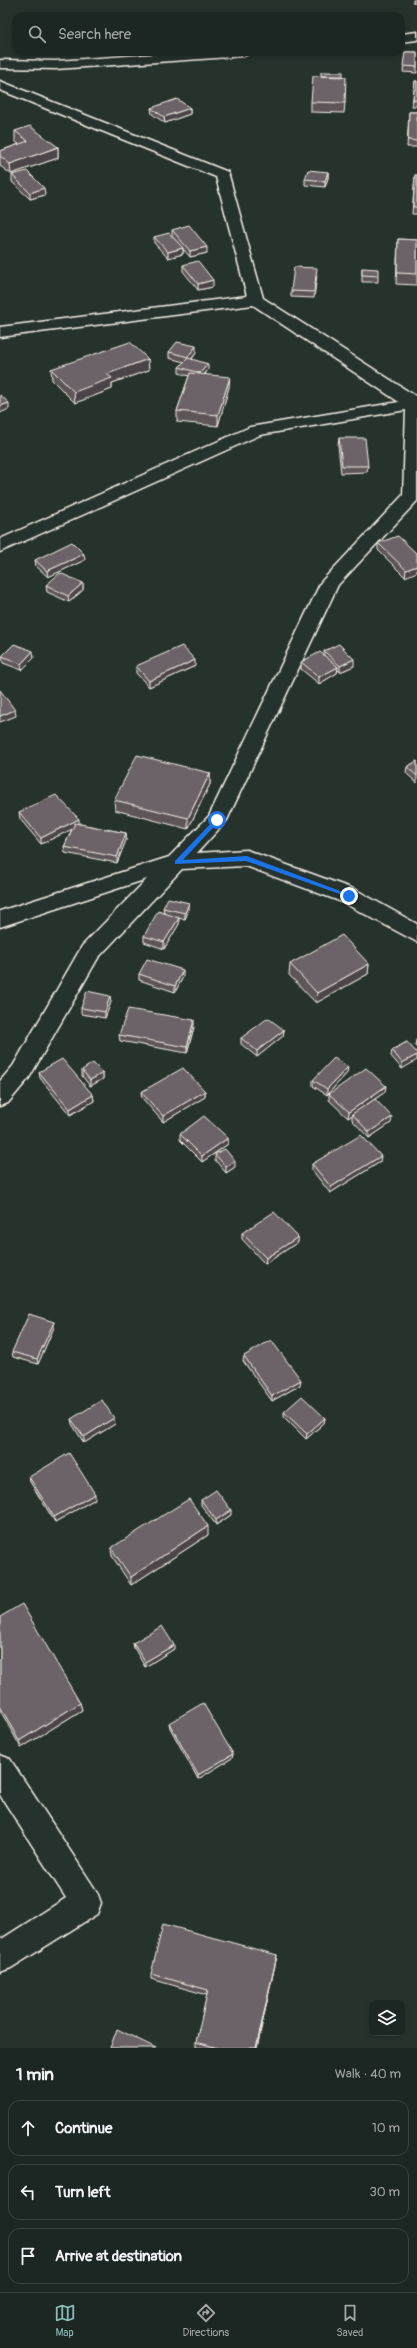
<!DOCTYPE html>
<html lang="en">
<head>
<meta charset="utf-8">
<style>
  body { margin:0; font-family:Pangolin,sans-serif; background:#29322f; color:#f1f3f6 }
  .controls { position:absolute; right:12px; bottom:12px; display:grid; overflow:hidden; border-radius:8px; box-shadow:0 2px 6px #0003 }
  .controls button { width:36px; height:36px; display:grid; place-items:center; padding:0; border:0; border-bottom:1px solid #3a4340; background:#1c2622; color:#f1f3f6; font:20px sans-serif }
  .stop { position:absolute; width:12px; height:12px; margin:-9px; border:3px solid #1a73e8; border-radius:50%; background:#fff }
  .stop.end { background:#1a73e8; border-color:#fff; box-shadow:0 1px 4px #0008 }
  .list { margin:0; padding:0; list-style:none }
  h2 { display:flex; justify-content:space-between; align-items:center; height:52px; margin:0; padding:0 16px; font-size:17px }
  h2 small { font-size:13px; font-weight:400; color:#a0a5a5 }
  .list li { display:grid; grid-template-columns:26px 1fr auto; gap:12px; align-items:center; box-sizing:border-box; height:56px; margin:0 8px 8px; padding:0 8px; border:1px solid #3a4340; border-radius:12px }
  .list b { display:block; font-size:15px; white-space:nowrap }
  .list em { font-size:13px; font-style:normal; color:#a0a5a5 }
  .icon { flex:none; width:22px; height:22px; fill:none; stroke:currentColor; stroke-width:2; stroke-linecap:round; stroke-linejoin:round }
  .map { position:relative; flex:none; width:417px; height:2048px; overflow:hidden }
  .search { position:absolute; background:#1c2622; box-shadow:0 2px 6px #0003; left:12px; right:12px; top:12px; height:44px; display:flex; align-items:center; gap:10px; box-sizing:border-box; padding:0 14px; border-radius:12px; color:#a0a5a5; font-size:15px }
  .sheet { height:244px; background:#1c2622 }
  nav { display:flex; justify-content:space-around; align-items:center; box-sizing:border-box; height:56px; border-top:1px solid #3a4340; background:#1c2622; font-size:11px; color:#a0a5a5 }
  nav a { display:grid; justify-items:center; gap:2px }
  nav .on { color:#8bbbb9 }
  .map>svg:first-child { display:block }
  .lines { fill:none; stroke-linecap:round; stroke-linejoin:round }
  .minor-casing { stroke:#f4f1e8; stroke-width:3 }
  .minor { fill:#26332d; fill-rule:evenodd }
  .wall { fill:#5d5559; stroke:#f4f1e8 }
  .shaded-wall { fill:#4c4549; stroke:#f4f1e8 }
  .building { fill:#6c6368; stroke:#f4f1e8 }
  .route { fill:#1a73e8 }
</style>
</head>
<body>
<div class="map">
<svg width="417" height="2048" viewBox="0 0 417 2048">
  <rect width="100%" height="100%" fill="#26332d"/>
  <filter id="ink" filterUnits="userSpaceOnUse"><feTurbulence type="fractalNoise" baseFrequency=".025" numOctaves="2"/><feDisplacementMap in="SourceGraphic" scale="8" xChannelSelector="R" yChannelSelector="G"/><feConvolveMatrix kernelMatrix="1 2 1 2 8 2 1 2 1" color-interpolation-filters="sRGB"/></filter>
  <g filter="url(#ink)">
    <g class="lines">
      <g class="minor-casing">
        <path id="minor" d="M417 32V40L401 42V34Z
          M186 52H251L244 56 56 69 0 68V60L56 61Z
          M0 81 228 172 263 298 417 397V501L338 585 227 820 197 853 247 850 254 853 356 890 417 924V942L342 902 246 866 182 869 98 958 29 1078 8 1103 0 1106V1081L13 1066 82 946 147 879 0 927V911L169 857 209 816 321 582 403 495 406 410 260 435 0 552V539L250 427 399 402 253 305 0 337V327L247 296 216 177 0 90Z
          M0 1755 10 1759 97 1892 101 1903 97 1914 11 1968 0 1972V1940L66 1898 0 1795Z"/>
      </g>
      <use href="#minor" class="minor"/>
    </g>
    <path class="wall" d="M413 0H417V3H413Z
      M405 52H417V73L403 72Z
      M343 76 345 103 344 113 311 112V102Z
      M415 81H417V106H412Z
      M151 108H190V114L165 123 152 114Z
      M409 112H417V147H407Z
      M15 131 58 147V158L11 174 0 166V151L19 144 15 141Z
      M328 172V178L325 187 305 185V179Z
      M12 175 45 195 30 199 12 182Z
      M415 175H417V214H412Z
      M172 230 207 253 190 257 183 249V254L168 258 154 243V237L172 236Z
      M398 239 417 240V285L396 284Z
      M183 265 213 287 198 290 183 271Z
      M362 268 378 276V282H362Z
      M317 275 314 298 291 297V291Z
      M169 352 196 353 192 359 208 370 205 374 229 387 218 426 177 422V411L189 376 179 373V367L184 362 169 358Z
      M148 359 149 370 112 383V389L75 403 52 380 51 369Z
      M339 438 368 466 367 472 341 473 338 445Z
      M378 543 417 554 405 577 378 550Z
      M35 560H85L48 577 36 566Z
      M83 583V590L69 602 47 592 46 585Z
      M324 651 354 666 340 672 338 670 337 673 319 684 301 669V662L324 655Z
      M2 656 34 658 22 670 3 663Z
      M136 666H195L149 687 136 673Z
      M417 761V783L406 773 407 767Z
      M210 773V784L188 829 115 810 114 800Z
      M19 812 126 833V840L117 863 65 853 64 847 72 829 41 844 20 819Z
      M189 903V909L185 919 178 918 179 924 164 949 144 942V936L164 912 163 908Z
      M290 964H369L368 974 316 1003 289 975Z
      M139 974 183 977 175 992 139 980Z
      M111 1002 105 1018 81 1014V1008Z
      M194 1027 187 1053 120 1041 119 1035Z
      M284 1030 283 1036 257 1057 241 1044V1038Z
      M417 1039V1048L415 1046 416 1040Z
      M407 1042 402 1069 391 1056 392 1050Z
      M348 1067 347 1073 327 1095 313 1086V1080Z
      M82 1070 103 1073V1079L90 1086 82 1076Z
      M39 1072 93 1095 94 1101 70 1115 40 1078Z
      M205 1091V1097L163 1122 142 1098 141 1092Z
      M385 1092 367 1105 391 1123 369 1138 352 1120V1115L348 1118 329 1100V1094Z
      M180 1134 228 1138V1144L202 1162 180 1140Z
      M215 1154 235 1167 226 1173 215 1160Z
      M380 1162 330 1193 312 1170V1164Z
      M242 1233 298 1237V1242L265 1264 242 1239Z
      M54 1327 38 1364 13 1357 12 1352Z
      M244 1356 300 1385 272 1401 243 1361Z
      M284 1412 325 1418 324 1423 306 1439 284 1417Z
      M71 1419 115 1424 84 1443 72 1424Z
      M29 1477 95 1499 55 1522 30 1482Z
      M201 1500 231 1515 216 1525 201 1505Z
      M208 1535 131 1585 112 1556 111 1548Z
      M0 1617 80 1703 82 1710 21 1748 0 1710Z
      M133 1643 174 1649 145 1667 134 1648Z
      M169 1723 233 1754 232 1758 198 1779 170 1728Z
      M277 1955 276 1960 257 2048H202L196 2047V2042L207 1995 151 1979V1974Z"/>
    <path class="shaded-wall" d="M190 108V114L165 123 164 117Z
      M58 147V158L11 174 10 164Z
      M328 172V178L325 187V181Z
      M44 188 45 195 30 199V193Z
      M207 247V253L190 257V251Z
      M183 248V254L168 258V252Z
      M213 280V287L198 290V284Z
      M196 346V353L188 363V357Z
      M148 359 149 370 112 383V389L75 403 74 392 107 374Z
      M208 364V370L200 379V373Z
      M230 377 229 387 218 426V415Z
      M9 403V409L0 413V406Z
      M84 554 85 560 48 577 47 571Z
      M417 566V572L405 577 406 570Z
      M83 583V590L69 602 68 596Z
      M33 651 34 658 22 670 21 664Z
      M354 659V666L340 672V666Z
      M195 660V666L149 687V681Z
      M338 667 337 673 319 684V677Z
      M15 710 16 716 0 722V716Z
      M210 773V784L188 829V818Z
      M79 819V826L41 844V838Z
      M126 833V840L117 863V857Z
      M189 903V909L185 919V913Z
      M179 918V924L164 949V942Z
      M369 964 368 974 316 1003 317 993Z
      M183 970V977L175 992V986Z
      M110 996 111 1002 105 1018V1012Z
      M194 1020V1027L187 1053V1047Z
      M284 1030 283 1036 257 1057V1051Z
      M417 1055V1060L402 1069V1063Z
      M348 1067 347 1073 327 1095V1089Z
      M103 1073V1079L90 1086V1080Z
      M386 1086 385 1092 348 1118 349 1112Z
      M205 1091V1097L163 1122V1116Z
      M93 1095 94 1101 70 1115V1109Z
      M392 1117 391 1123 369 1138V1132Z
      M228 1138V1144L202 1162V1156Z
      M381 1156 380 1162 330 1193 331 1187Z
      M235 1161V1167L226 1173V1167Z
      M298 1237V1242L265 1264 266 1258Z
      M54 1322V1327L38 1364 37 1359Z
      M301 1380 300 1385 272 1401V1396Z
      M114 1418 115 1424 84 1443V1437Z
      M325 1418 324 1423 306 1439 307 1434Z
      M95 1494V1499L55 1522 54 1517Z
      M231 1510V1515L216 1525V1520Z
      M208 1526V1535L131 1585V1577Z
      M174 1645V1649L145 1667V1662Z
      M80 1703 82 1710 21 1748 19 1741Z
      M233 1754 232 1758 198 1779V1775Z
      M277 1955 276 1960 257 2048H256Z"/>
    <path class="building" d="M405 52H417V67L403 66Z
      M321 72H343V76H321Z
      M313 76 346 77 345 103 311 102Z
      M415 81H417V100H413Z
      M177 99 190 108 164 117 151 108Z
      M409 112H417V141L408 140Z
      M30 126 58 147 10 164 0 156V151L28 141 15 131Z
      M308 170 328 172 325 181 305 179Z
      M27 171 44 188 30 193 12 175Z
      M415 175H417V207H413Z
      M189 225 207 247 190 251 172 230Z
      M169 233 183 248 168 252 154 237Z
      M398 239 417 240V274L397 273Z
      M198 261 213 280 198 284 183 265Z
      M294 267 317 268 314 292 291 291Z
      M362 268 378 269V276L362 275Z
      M130 342 148 359 107 374 112 378 74 392 51 369Z
      M177 342 196 346 188 357 169 352Z
      M188 358 208 364 200 373 179 367Z
      M190 373 230 377 218 415 177 411Z
      M0 395 9 403 0 406Z
      M339 438H365L368 466H342Z
      M398 536 417 554V566L406 570 378 543Z
      M72 542 84 554 47 571 35 560Z
      M60 573 83 583 68 596 46 585Z
      M14 644 33 651 21 664 2 656Z
      M339 644 354 659 340 666 324 651Z
      M182 646 195 660 149 681 136 666Z
      M320 652 338 667 319 677 301 662Z
      M0 690 15 710 0 716Z
      M137 755 210 773 188 818 114 800Z
      M417 761V776L407 767Z
      M56 795 79 819 41 838 19 812Z
      M75 823 126 833 117 857 64 847Z
      M168 898 189 903 185 913 163 908Z
      M158 911 179 918 164 942 144 936Z
      M342 935 369 964 317 993 290 964Z
      M147 959 183 970 175 986 139 974Z
      M87 991 110 996 105 1012 81 1008Z
      M128 1009 194 1020 187 1047 119 1035Z
      M268 1018 284 1030 257 1051 241 1038Z
      M407 1042 417 1053V1055L402 1063 392 1050Z
      M334 1058 348 1067 327 1089 313 1080Z
      M62 1059 93 1095 70 1109 39 1072Z
      M93 1063 103 1073 90 1080 82 1070Z
      M183 1068 205 1091 163 1116 141 1092Z
      M366 1068 386 1086 349 1112 329 1094Z
      M375 1099 392 1117 369 1132 352 1114Z
      M204 1116 228 1138 202 1156 180 1134Z
      M361 1135 381 1156 331 1187 312 1164Z
      M225 1149 235 1161 226 1167 215 1154Z
      M274 1212 298 1237 266 1258 242 1233Z
      M29 1314 54 1322 37 1359 12 1352Z
      M271 1340 301 1380 272 1396 244 1356Z
      M302 1396 325 1418 307 1434 284 1412Z
      M102 1400 114 1418 84 1437 71 1419Z
      M69 1453 95 1494 54 1517 29 1477Z
      M216 1490 231 1510 216 1520 201 1500Z
      M189 1499 208 1526 131 1577 111 1548Z
      M22 1604 80 1703 19 1741 0 1706V1617Z
      M162 1626 174 1645 145 1662 133 1643Z
      M203 1703 233 1754 198 1775 169 1723Z
      M163 1924 277 1955 256 2048H218L196 2042 208 1990 151 1974Z
      M117 2029 156 2048H110Z"/>
  </g>
  <path class="route" d="M215 819 220 820 183 860 247 856 351 895V898L246 861 175 864V861Z"/>
</svg>
<div class="controls">
<button><svg class="icon" aria-label="layers" viewBox="0 0 24 24"><path d="M12 4l9 5-9 5-9-5zM3 14l9 5 9-5"/></svg></button>
</div>
<div class="stop" style="left:217px;top:820px"></div>
<div class="stop end" style="left:349px;top:896px"></div>
<div class="search"><svg class="icon" aria-label="search" viewBox="0 0 24 24"><circle cx="10" cy="10" r="6"/><path d="M15 15l6 6"/></svg>Search here</div>
</div>
<section class="sheet">
<h2>1 min<small>Walk · 40 m</small></h2>
<ul class="list">
<li><svg class="icon" aria-label="ahead" viewBox="0 0 24 24"><path d="M12 20V5M6 11l6-6 6 6"/></svg><div><b>Continue</b></div><em>10 m</em></li>
<li><svg class="icon" aria-label="left" viewBox="0 0 24 24"><path d="M17 20v-9H6M10 6l-5 5 5 5"/></svg><div><b>Turn left</b></div><em>30 m</em></li>
<li><svg class="icon" aria-label="arrive" viewBox="0 0 24 24"><path d="M6 21V4h12l-3 4 3 4H6"/></svg><div><b>Arrive at destination</b></div></li>
</ul>
</section>
<nav>
<a class="on"><svg class="icon" aria-label="map" viewBox="0 0 24 24"><path d="M3 6l6-2 6 2 6-2v14l-6 2-6-2-6 2zM9 4v14M15 6v14"/></svg>Map</a>
<a><svg class="icon" aria-label="directions" viewBox="0 0 24 24"><path d="M12 3l9 9-9 9-9-9zM9 14v-3h6M13 9l2 2-2 2"/></svg>Directions</a>
<a><svg class="icon" aria-label="saved" viewBox="0 0 24 24"><path d="M7 4h10v16l-5-4-5 4z"/></svg>Saved</a>
</nav>
</body>
</html>
